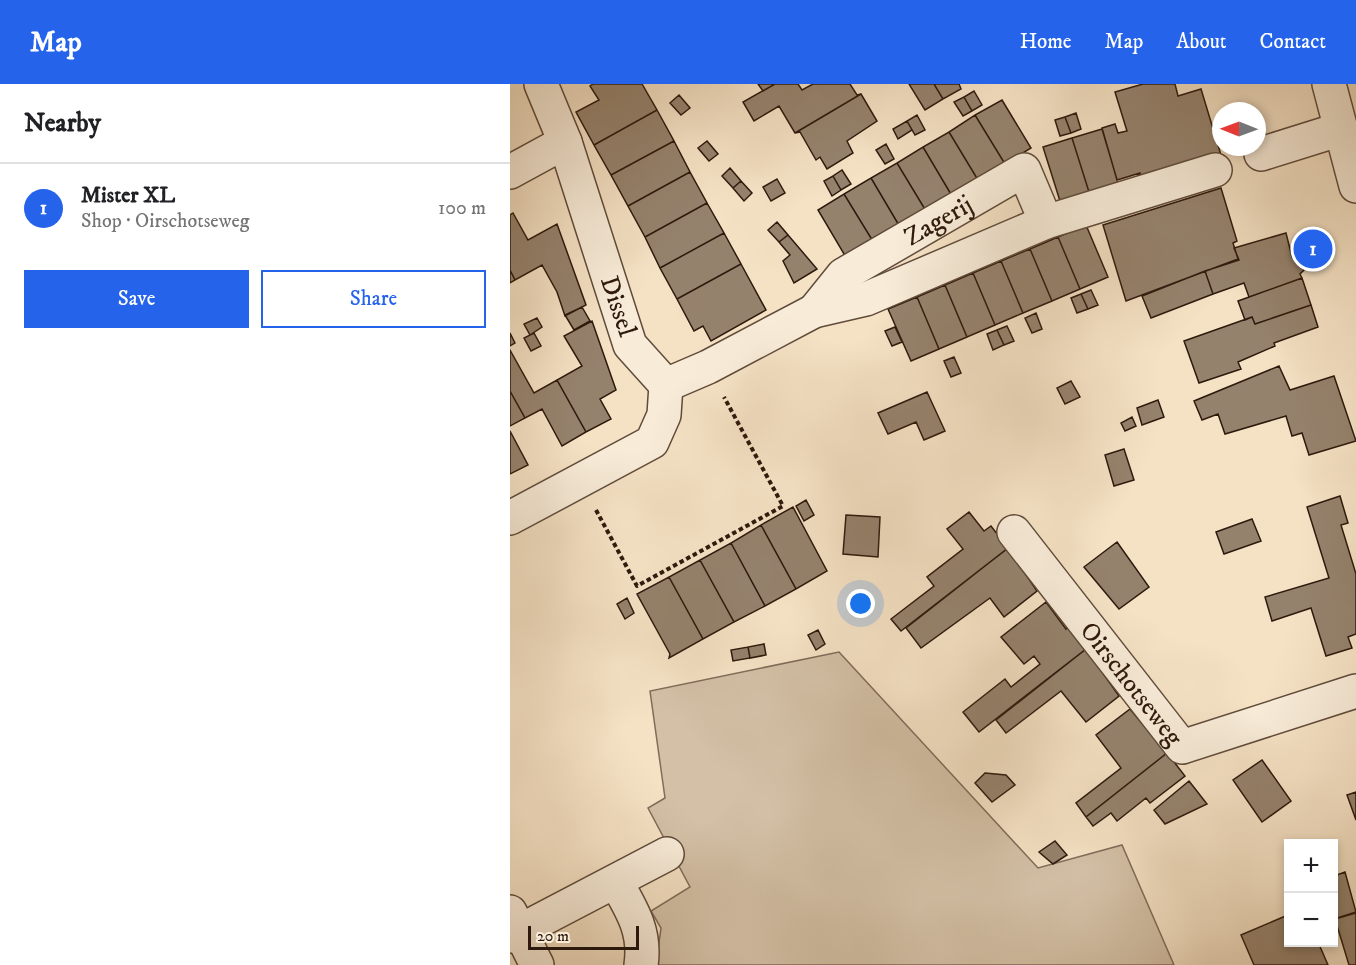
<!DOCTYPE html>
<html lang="en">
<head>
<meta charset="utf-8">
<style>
  body { margin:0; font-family:"IM FELL DW Pica",serif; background:#f6f6f6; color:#202124 }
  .controls { position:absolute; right:18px; bottom:18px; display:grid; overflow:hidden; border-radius:0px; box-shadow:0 3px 9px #0003 }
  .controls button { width:54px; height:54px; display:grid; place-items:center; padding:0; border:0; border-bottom:2px solid #e0e0e0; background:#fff; color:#202124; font:30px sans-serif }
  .compass { position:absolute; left:702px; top:18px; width:54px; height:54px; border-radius:50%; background:#fff; box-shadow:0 3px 9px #0003; rotate:271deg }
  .scale { position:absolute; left:18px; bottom:15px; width:111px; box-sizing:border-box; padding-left:6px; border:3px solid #2e190d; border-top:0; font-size:16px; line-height:21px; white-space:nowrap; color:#2e190d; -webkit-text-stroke:4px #f8ecd9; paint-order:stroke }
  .you { position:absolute; left:351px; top:520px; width:21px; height:21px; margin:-15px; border:4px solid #fff; border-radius:50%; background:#1a73e8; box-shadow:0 0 0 9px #1a73e833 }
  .badge { display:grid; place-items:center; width:39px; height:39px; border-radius:50%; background:#2563eb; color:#fff; font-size:20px; font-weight:700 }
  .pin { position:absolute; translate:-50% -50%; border:3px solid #fff; box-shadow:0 2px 6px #0006 }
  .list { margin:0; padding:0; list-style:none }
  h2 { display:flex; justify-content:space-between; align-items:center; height:78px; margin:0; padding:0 24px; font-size:26px }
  h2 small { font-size:20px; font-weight:400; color:#757577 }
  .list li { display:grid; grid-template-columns:39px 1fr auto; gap:18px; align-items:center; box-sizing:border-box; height:90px; padding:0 24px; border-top:2px solid #e0e0e0 }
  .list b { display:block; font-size:22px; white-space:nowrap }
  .list p { margin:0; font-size:20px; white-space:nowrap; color:#757577 }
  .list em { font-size:20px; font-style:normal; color:#757577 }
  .actions { display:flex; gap:12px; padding:18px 24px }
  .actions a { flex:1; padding:14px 0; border:2px solid #2563eb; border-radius:0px; text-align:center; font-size:21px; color:#2563eb }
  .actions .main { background:#2563eb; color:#fff }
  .map { position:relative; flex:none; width:846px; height:881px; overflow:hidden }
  header { display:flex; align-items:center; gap:36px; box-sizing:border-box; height:84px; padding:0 30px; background:#2563eb; color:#fff }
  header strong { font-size:28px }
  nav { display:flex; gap:33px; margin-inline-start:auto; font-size:21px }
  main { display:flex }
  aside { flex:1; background:#fff }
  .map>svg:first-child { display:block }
  .green { fill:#d3c0a6; stroke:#806c5a; stroke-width:1.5 }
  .building { fill:#95826d; stroke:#2e190d; stroke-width:1.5 }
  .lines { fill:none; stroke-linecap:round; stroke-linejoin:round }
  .minor-casing { stroke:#604b3b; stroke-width:36 }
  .tertiary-casing { stroke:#604b3b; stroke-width:36 }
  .path { stroke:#2e190d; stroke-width:4; stroke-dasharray:4.5 3; stroke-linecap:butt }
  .minor { stroke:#f8ecd9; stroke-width:33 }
  .tertiary { stroke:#f8ecd9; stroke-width:33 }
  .labels { text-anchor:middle; stroke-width:6; stroke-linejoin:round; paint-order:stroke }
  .street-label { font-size:26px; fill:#2e190d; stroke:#f8ecd9 }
</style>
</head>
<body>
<header>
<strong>Map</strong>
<nav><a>Home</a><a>Map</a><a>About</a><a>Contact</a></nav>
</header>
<main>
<aside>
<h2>Nearby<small></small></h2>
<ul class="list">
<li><span class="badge">1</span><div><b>Mister XL</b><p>Shop · Oirschotseweg</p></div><em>100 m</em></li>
</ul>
<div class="actions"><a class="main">Save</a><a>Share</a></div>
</aside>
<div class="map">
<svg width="846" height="881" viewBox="0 0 846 881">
  <rect width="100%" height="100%" fill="#f5e2c5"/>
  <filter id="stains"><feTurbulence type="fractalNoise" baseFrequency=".00333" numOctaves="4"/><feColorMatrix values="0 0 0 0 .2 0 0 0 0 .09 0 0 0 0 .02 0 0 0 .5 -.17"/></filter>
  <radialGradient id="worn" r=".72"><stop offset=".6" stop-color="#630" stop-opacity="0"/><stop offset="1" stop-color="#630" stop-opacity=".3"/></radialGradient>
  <path class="green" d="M329 568 528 784 612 761 664 881H146L151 844 141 827 180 803 138 724 155 714 140 607Z"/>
  <path class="building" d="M83 0H132L147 26 84 61 66 28 89 16 80 2Z
    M248 0H265L253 7Z
    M265 0H288L292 6 303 0H340L347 11 351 10 285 49 269 22 244 37 233 18Z
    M399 0H424L433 15 415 26Z
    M424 0H449L451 5 433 15Z
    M633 0H665L668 12 691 5 711 71 631 96 630 89 607 96 592 44 605 40 608 49 617 47 605 8Z
    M464 7 472 21 462 27 454 13Z
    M351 10 367 37 337 57 343 69 317 85 310 73 306 76 290 48 285 49Z
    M169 11 180 24 171 31 160 19Z
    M454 13 462 27 453 32 444 18Z
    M492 16 521 64 495 80 465 31Z
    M147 26 164 57 101 91 84 61Z
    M566 29 571 45 561 49 555 33Z
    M407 31 415 46 405 51 397 37Z
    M465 31 495 80 468 96 439 48Z
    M555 33 561 49 550 52 545 36Z
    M397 37 402 46 388 55 383 45Z
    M592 45 608 99 579 108 562 54Z
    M439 48 468 96 442 112 413 63Z
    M562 54 579 108 550 117 533 63Z
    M164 57 180 88 118 122 101 91Z
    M197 57 208 70 199 77 188 64Z
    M376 60 384 75 375 80 366 66Z
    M413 63 442 112 416 127 387 79Z
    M387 79 416 127 390 143 361 94Z
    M220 84 231 97 223 104 212 92Z
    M332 86 341 100 331 106 323 92Z
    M180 88 197 119 135 153 118 122Z
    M323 92 331 106 322 112 314 97Z
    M361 94 390 143 364 159 334 110Z
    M267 95 275 109 261 117 253 103Z
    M231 97 242 109 234 117 223 104Z
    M711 104 727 157 723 159 728 175 616 217 593 141Z
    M334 110 364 159 337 175 308 126Z
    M197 119 214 149 150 184 135 153Z
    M3 129 18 156 47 140 76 221 55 232 47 208 32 181 5 196 0 186V131Z
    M267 138 278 151 269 158 258 146Z
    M576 141 598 193 570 205 548 153Z
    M214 149 231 180 167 215 150 184Z
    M776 149 782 173 791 178 794 186 790 190 792 194 739 213 734 199 703 210 695 187 729 176 724 164Z
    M278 151 307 185 284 199 273 177 280 171 269 158Z
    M548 153 570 205 542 217 520 165Z
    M520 165 542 217 513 229 491 177Z
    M491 177 513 229 485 241 463 189Z
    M231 180 256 226 201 257 193 242 184 247 167 215Z
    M0 186 5 196 0 199Z
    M695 187 703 210 641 234 632 212Z
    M463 189 485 241 457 253 435 201Z
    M792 194 801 221 745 240 742 233 735 236 728 217Z
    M435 201 457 253 429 265 407 213Z
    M581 206 588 221 578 225 571 210Z
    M571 210 578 225 567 229 561 214Z
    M407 213 429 265 401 277 378 225Z
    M801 221 808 243 764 259 765 262 728 278 731 285 689 299 674 257 742 233 745 240Z
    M72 223 80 237 64 246 55 231Z
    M526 229 532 245 522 249 515 234Z
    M27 234 32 243 20 251 14 240Z
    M82 237 106 306 90 315 101 335 76 348 47 296 72 282 54 252Z
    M497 242 504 257 494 261 487 246Z
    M385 243 392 258 382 262 375 247Z
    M487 246 494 261 483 266 477 250Z
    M0 249 5 259 0 262Z
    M24 249 31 262 21 267 14 254Z
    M0 266 24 309 47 296 76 348 52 362 32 325 15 334 0 307Z
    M444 273 451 289 441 293 434 277Z
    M769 282 780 306 824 292 846 357 799 371 792 349 782 352 776 332 715 350 708 330 692 336 684 317Z
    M561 297 570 313 555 320 547 304Z
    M0 307 15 334 0 342Z
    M417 308 435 347 414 356 406 338 378 350 368 329Z
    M648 316 654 333 632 341 627 324Z
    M622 333 626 342 615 347 611 339Z
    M0 347 18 381 0 390Z
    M614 365 624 396 604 402 595 371Z
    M830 412 838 439 831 441 846 490V550L838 553 842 564 816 572 801 524 762 537 755 513 819 494 797 423Z
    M296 416 304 431 294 437 286 422Z
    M283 423 317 487 286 505 251 441Z
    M459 428 474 447 481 442 498 464 391 547 381 535 424 502 417 493 453 465 437 445Z
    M336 431 370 433 368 473 333 470Z
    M742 435 751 457 714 470 706 448Z
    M251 441 286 505 255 522 221 459Z
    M607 458 639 503 609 525 574 483Z
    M221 459 255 522 224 538 190 476Z
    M498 464 527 507 494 533 480 514 411 564 396 544Z
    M190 476 224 538 193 555 159 493Z
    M159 493 193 555 159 574 160 570 127 510Z
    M117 514 124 529 115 535 107 520Z
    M536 518 556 545 559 542 576 565 469 648 453 628 495 595 501 603 530 580 524 572 514 580 491 553Z
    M308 546 315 560 306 566 298 551Z
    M254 560 256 571 240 574 238 563Z
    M238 563 240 574 223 577 221 566Z
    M576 565 609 612 576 638 551 607 496 649 486 636Z
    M620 625 657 669 576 733 566 719 611 684 586 651Z
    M657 669 675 692 640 719 636 714 607 737 601 729 583 742 576 733Z
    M752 676 781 717 752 738 723 696Z
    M475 689 496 691 505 701 482 718 465 699Z
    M679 697 697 720 655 740 644 726Z
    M846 708V736L837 711Z
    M545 757 557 771 543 780 529 768Z
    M835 788 846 828 824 835V792Z
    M846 829V881H839L825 835Z
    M778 831V858H808L818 881H744L731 851Z"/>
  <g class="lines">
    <g class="minor-casing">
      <g id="minor">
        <path d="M751 70 831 45"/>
        <path d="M0 88 55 58"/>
        <path id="s1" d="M304 227 333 191 514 86 536 138"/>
        <path d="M156 301 198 283 304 227 356 215 536 138 705 86"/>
        <path d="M0 434 142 358 154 331 156 301 120 261 55 58 31 0"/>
        <path id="s2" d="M504 448 672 663 846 607"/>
        <path d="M106 798C122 826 136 848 131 881"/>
        <path d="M0 828 27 881"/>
        <path d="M0 852 157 770"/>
      </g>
    </g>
    <g class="tertiary-casing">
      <path id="tertiary" d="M819 0 846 102"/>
    </g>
    <path class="path" d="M86 426 127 502 273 422 214 313"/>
    <use href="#minor" class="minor"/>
    <use href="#tertiary" class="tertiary"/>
  </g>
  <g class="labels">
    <g class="street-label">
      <text dy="9" stroke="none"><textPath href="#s1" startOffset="156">Zagerij</textPath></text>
      <text transform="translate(109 222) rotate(71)" y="9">Dissel</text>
      <text dy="9" stroke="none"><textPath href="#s2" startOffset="192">Oirschotseweg</textPath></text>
    </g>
  </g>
  <rect width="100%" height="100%" filter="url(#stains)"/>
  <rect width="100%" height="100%" fill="url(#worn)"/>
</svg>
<div class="controls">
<button>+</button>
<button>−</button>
</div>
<svg class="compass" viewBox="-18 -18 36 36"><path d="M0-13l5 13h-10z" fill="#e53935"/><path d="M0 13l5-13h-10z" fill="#757577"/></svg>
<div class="scale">20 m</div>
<div class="you"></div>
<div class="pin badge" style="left:803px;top:165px">1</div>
</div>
</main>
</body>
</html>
